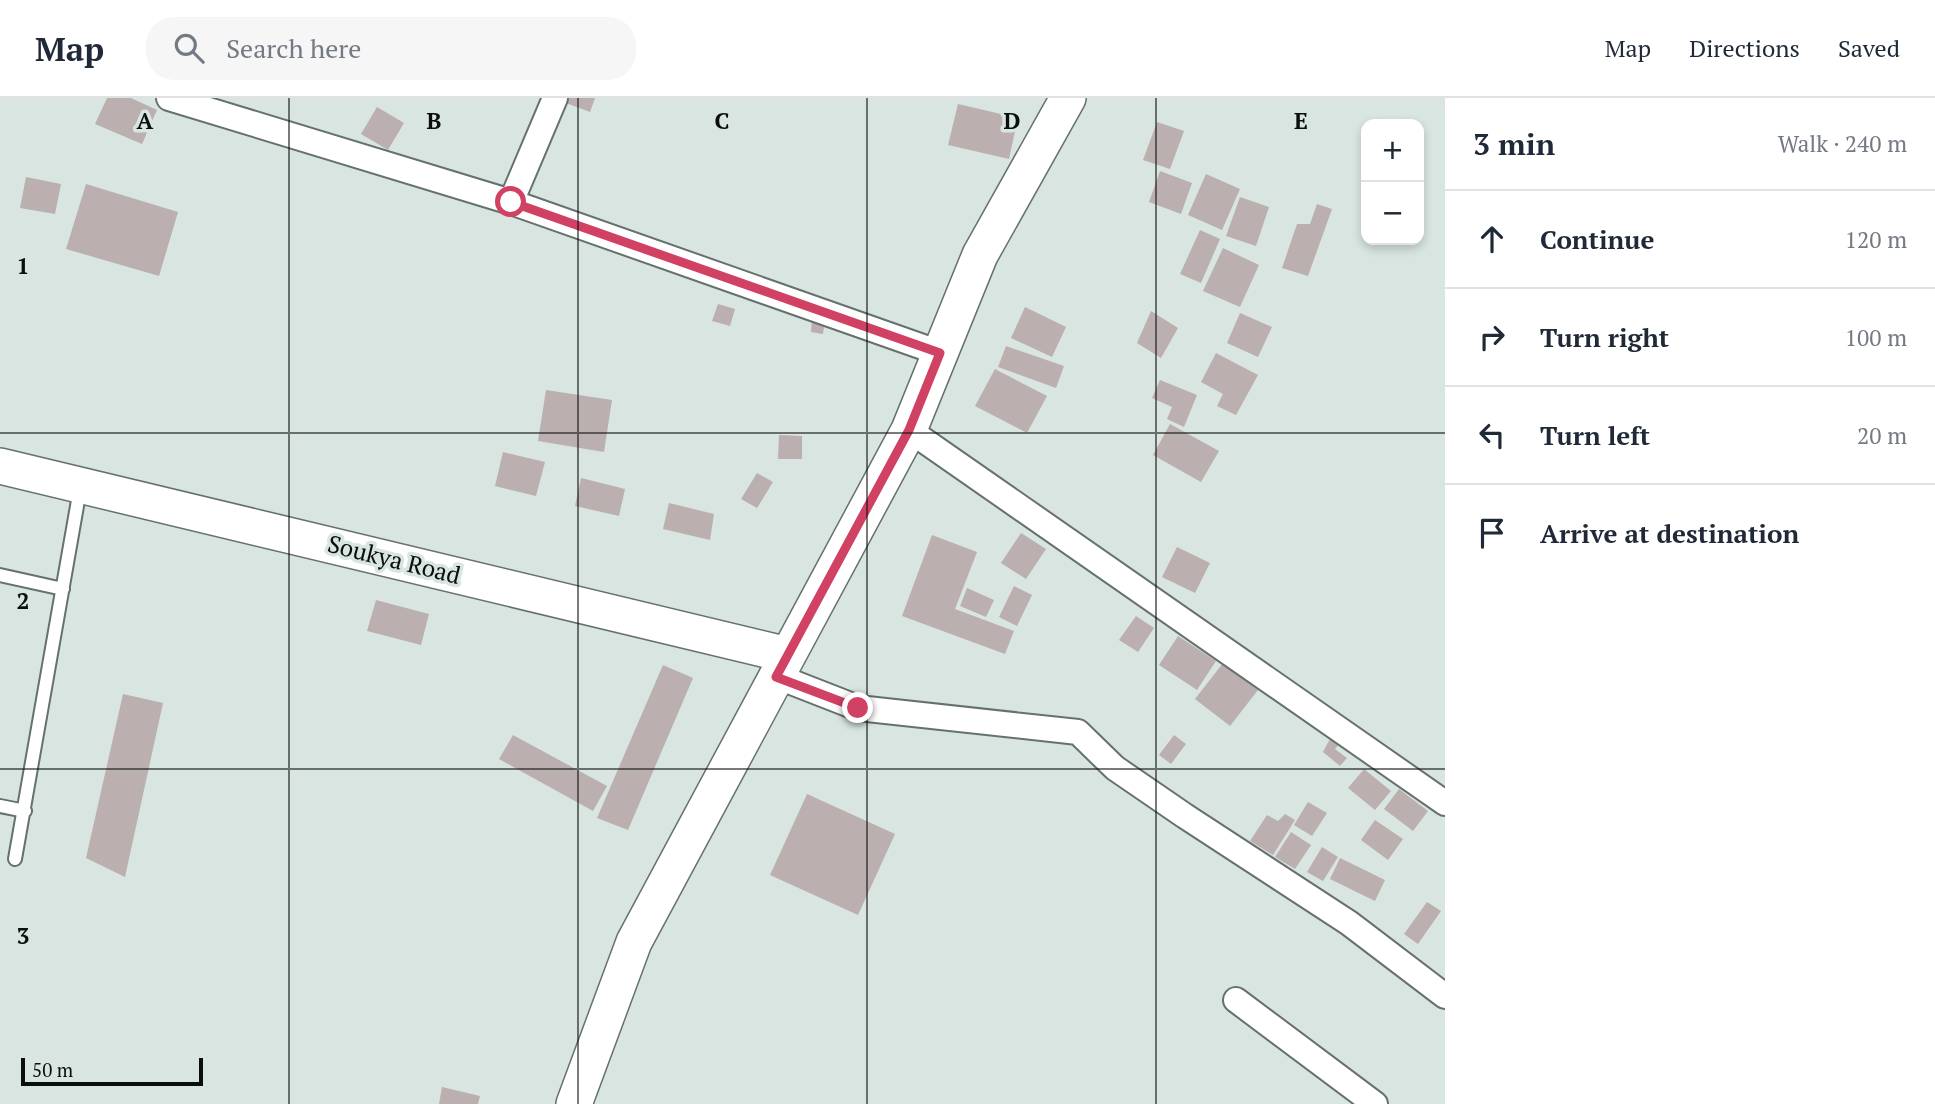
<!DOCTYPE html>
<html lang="en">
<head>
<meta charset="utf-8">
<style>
  body { margin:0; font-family:"PT Serif",serif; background:#f6f6f7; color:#1f2937 }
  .controls { position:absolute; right:21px; top:21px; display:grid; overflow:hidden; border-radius:14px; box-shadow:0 4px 10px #0003 }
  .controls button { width:63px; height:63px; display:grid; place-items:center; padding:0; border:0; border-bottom:2px solid #e0e1e3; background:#fff; color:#1f2937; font:35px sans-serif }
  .scale { position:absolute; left:21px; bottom:18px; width:182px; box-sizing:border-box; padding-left:7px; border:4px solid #0a0e0d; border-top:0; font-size:19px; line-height:24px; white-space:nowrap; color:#0a0e0d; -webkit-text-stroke:5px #d8e5e1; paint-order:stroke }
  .stop { position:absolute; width:21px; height:21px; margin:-16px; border:5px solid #d04164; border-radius:50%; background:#fff }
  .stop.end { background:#d04164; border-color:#fff; box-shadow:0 2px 7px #0008 }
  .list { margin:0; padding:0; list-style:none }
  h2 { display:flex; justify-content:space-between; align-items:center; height:91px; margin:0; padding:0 28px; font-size:30px }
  h2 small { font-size:23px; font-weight:400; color:#747a83 }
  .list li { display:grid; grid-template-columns:46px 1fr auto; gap:21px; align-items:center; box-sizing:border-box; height:98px; padding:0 28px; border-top:2px solid #e0e1e3 }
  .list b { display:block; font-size:26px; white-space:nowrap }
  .list em { font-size:23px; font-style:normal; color:#747a83 }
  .icon { flex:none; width:38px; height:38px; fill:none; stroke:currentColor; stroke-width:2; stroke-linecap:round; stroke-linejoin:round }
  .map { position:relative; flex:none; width:1445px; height:1006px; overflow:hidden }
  header { display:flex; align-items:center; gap:42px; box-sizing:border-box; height:98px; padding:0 35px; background:#fff; border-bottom:2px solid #e0e1e3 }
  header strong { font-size:33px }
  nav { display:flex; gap:38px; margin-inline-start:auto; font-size:24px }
  .search { width:490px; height:63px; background:#f6f6f7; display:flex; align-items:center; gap:18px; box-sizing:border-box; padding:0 24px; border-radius:28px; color:#747a83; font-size:26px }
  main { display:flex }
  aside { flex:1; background:#fff }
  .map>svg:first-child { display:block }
  .building { fill:#bcafb0 }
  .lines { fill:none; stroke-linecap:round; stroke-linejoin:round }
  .service-casing { stroke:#66716e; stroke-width:16 }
  .minor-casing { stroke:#66716e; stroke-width:28 }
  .secondary-casing { stroke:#66716e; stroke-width:38 }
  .service { stroke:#fff; stroke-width:12 }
  .minor { stroke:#fff; stroke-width:24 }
  .secondary { stroke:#fff; stroke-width:35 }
  .route { stroke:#d04164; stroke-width:9 }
  .grid { fill:none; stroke:#0a0e0d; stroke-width:2; stroke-opacity:0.55 }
  .labels { text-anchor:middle; stroke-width:7; stroke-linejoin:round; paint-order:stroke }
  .street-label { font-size:24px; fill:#0a0e0d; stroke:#d8e5e1 }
  .grid-label { font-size:23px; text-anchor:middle; font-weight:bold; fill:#0a0e0d; stroke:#d8e5e1; stroke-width:7; stroke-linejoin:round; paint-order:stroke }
</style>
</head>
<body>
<header>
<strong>Map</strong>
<div class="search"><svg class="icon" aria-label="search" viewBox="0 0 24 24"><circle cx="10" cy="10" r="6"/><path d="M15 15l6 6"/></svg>Search here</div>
<nav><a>Map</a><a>Directions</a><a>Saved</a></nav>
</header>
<main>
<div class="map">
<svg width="1445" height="1006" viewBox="0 0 1445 1006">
  <rect width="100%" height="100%" fill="#d8e5e1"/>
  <path class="building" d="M107 0H131L157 12 142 46 95 26Z
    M568 0H595L590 14 566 5Z
    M958 6 1018 20 1009 61 948 47Z
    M377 9 404 25 388 52 361 36Z
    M1157 24 1184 33 1170 71 1143 62Z
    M1160 73 1192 85 1181 116 1149 104Z
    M1206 76 1240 91 1222 132 1188 117Z
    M26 79 61 86 55 116 20 110Z
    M86 86 178 114 159 178 66 151Z
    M1240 99 1269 109 1256 148 1226 138Z
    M1317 106 1332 111 1308 178 1282 170 1297 126H1310Z
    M1200 132 1220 141 1201 185 1180 176Z
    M1223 150 1259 167 1240 209 1203 193Z
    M718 206 735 211 730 228 712 223Z
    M1025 209 1066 229 1052 259 1011 240Z
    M1151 213 1178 230 1161 260 1137 245Z
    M1240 215 1272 229 1258 259 1227 245Z
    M812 220 825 221 823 236 811 234Z
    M1006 248 1064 268 1056 290 998 269Z
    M1216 255 1258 277 1236 317 1217 308 1223 296 1201 284Z
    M995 271 1047 298 1027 335 975 308Z
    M1160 282 1197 297 1184 329 1167 321 1172 309 1152 300Z
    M546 292 612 302 604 354 538 343Z
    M1170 326 1219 353 1201 384 1153 357Z
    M779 337 802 338V361H778Z
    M503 354 545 364 536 398 495 388Z
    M757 375 773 384 757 410 741 401Z
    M581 380 625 391 619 418 575 408Z
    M669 405 714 416 710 442 663 431Z
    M1021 435 1046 451 1026 481 1001 465Z
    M932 437 977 454 955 511 1014 533 1005 556 902 518Z
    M1177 449 1210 465 1195 495 1162 479Z
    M1014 488 1032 497 1017 528 999 519Z
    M967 490 994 502 986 519 960 508Z
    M376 502 429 516 421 547 367 533Z
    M1136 518 1154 530 1138 554 1119 542Z
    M1178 538 1216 563 1197 592 1159 567Z
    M1223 565 1258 592 1230 628 1195 601Z
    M663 567 693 580 628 732 597 720Z
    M123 596 163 605 125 779 86 760Z
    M513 637 607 688 593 713 499 661Z
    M1174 637 1186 646 1171 666 1159 657Z
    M1331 639 1339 646 1335 651 1347 660 1340 668 1323 654Z
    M1364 671 1391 693 1375 712 1348 690Z
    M1399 691 1428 713 1413 733 1384 711Z
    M807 696 895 736 858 817 770 777Z
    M1308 704 1327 715 1312 738 1294 727Z
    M1285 716 1295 722 1273 757 1250 743 1267 717 1278 723Z
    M1375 722 1403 741 1388 762 1361 742Z
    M1291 734 1311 747 1295 771 1275 759Z
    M1322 749 1338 759 1323 783 1307 774Z
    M1340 760 1385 782 1375 803 1330 781Z
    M1427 804 1441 813 1418 846 1404 836Z
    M442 989 480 998 478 1006H439Z"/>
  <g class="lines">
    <g class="service-casing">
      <path id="service" d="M0 477 63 491
        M0 708 25 713
        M15 761 80 391"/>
    </g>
    <g class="minor-casing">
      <path id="minor" d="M169 0 511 104
        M555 0 511 104 940 255
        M909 332 1445 705
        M776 578 858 610 1078 634 1115 670 1185 718 1349 825 1445 898
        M1236 902 1375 1006"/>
    </g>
    <g class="secondary-casing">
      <path id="secondary" d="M0 368 788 557
        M574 1006 634 844 909 332 980 157 1068 0"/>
    </g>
    <use href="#service" class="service"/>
    <use href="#minor" class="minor"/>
    <use href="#secondary" class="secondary"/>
  </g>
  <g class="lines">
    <path class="route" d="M511 104 940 255 909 332 776 579 858 610"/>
  </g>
  <path class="grid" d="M289 0V1006M578 0V1006M867 0V1006M1156 0V1006M0 335H1445M0 671H1445"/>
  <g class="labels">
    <g class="street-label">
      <text transform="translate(394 462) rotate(14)" y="8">Soukya Road</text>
    </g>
  </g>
  <g class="grid-label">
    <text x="145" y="31">A</text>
    <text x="434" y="31">B</text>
    <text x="722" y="31">C</text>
    <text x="1012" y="31">D</text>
    <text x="1301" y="31">E</text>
    <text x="23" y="176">1</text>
    <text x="23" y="511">2</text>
    <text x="23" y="846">3</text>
  </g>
</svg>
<div class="controls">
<button>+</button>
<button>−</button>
</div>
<div class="scale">50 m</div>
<div class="stop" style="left:511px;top:104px"></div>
<div class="stop end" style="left:858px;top:610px"></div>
</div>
<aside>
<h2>3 min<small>Walk · 240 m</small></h2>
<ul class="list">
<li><svg class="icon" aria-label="ahead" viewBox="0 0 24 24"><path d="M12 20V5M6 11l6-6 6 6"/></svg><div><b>Continue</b></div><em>120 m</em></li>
<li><svg class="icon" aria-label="right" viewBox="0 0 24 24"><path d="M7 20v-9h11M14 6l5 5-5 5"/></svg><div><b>Turn right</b></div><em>100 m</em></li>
<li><svg class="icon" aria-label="left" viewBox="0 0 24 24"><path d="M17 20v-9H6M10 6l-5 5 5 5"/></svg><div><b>Turn left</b></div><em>20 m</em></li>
<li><svg class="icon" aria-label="arrive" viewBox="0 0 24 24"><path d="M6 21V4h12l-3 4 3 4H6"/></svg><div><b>Arrive at destination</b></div></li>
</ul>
</aside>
</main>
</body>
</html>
